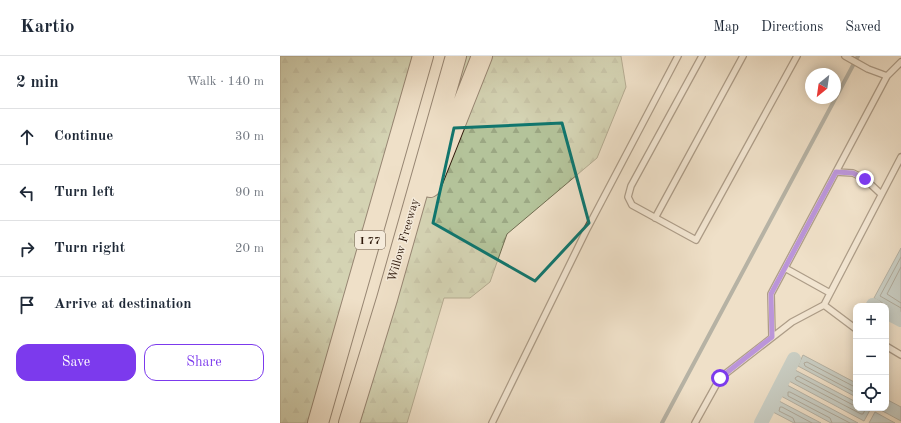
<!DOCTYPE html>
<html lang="en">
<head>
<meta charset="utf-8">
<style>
  body { margin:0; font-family:"Old Standard TT",serif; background:#f6f6f7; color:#1f2937 }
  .controls { position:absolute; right:12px; bottom:12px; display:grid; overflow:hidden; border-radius:8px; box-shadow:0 2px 10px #0003 }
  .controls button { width:36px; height:36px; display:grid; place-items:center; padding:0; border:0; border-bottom:1px solid #e0e1e3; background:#fff; color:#1f2937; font:20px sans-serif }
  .compass { position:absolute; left:525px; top:12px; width:36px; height:36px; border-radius:50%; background:#fff; box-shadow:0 2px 10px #0003; rotate:209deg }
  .stop { position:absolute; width:12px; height:12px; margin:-9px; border:3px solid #7c3aed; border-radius:50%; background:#fff }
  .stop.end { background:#7c3aed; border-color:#fff; box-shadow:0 1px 4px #0008 }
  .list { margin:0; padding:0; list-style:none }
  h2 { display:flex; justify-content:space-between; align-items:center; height:52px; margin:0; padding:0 16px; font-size:17px }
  h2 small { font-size:13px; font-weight:400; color:#747a83 }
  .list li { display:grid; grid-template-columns:26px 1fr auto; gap:12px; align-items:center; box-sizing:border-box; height:56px; padding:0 16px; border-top:1px solid #e0e1e3 }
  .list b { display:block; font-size:15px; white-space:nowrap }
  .list em { font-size:13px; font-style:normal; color:#747a83 }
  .actions { display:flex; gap:8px; padding:12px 16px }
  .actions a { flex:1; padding:9px 0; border:1px solid #7c3aed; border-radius:12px; text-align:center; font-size:14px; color:#7c3aed }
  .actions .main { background:#7c3aed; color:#fff }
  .icon { flex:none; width:22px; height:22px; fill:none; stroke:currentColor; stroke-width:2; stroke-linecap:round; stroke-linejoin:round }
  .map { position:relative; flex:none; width:621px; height:367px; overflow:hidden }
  header { display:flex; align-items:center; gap:24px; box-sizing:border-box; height:56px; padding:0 20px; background:#fff; border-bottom:1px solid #e0e1e3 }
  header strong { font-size:19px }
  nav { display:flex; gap:22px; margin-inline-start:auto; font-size:14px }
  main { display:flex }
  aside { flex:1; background:#fff }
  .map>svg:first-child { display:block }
  .forest { fill:url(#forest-firs); stroke:#716e52 }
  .water { fill:#9ebbc0; stroke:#717a78 }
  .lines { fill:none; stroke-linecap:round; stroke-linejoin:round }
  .shore { stroke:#666a66; stroke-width:1 }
  .stream { stroke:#717a78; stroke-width:4 }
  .canal { stroke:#9ebbc0; stroke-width:14 }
  .lane-casing { stroke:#5e4b3a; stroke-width:8 }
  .highway-casing { stroke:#2e190b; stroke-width:22 }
  .lane { stroke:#f5ebdb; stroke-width:5.5 }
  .highway { stroke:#efe0c8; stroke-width:20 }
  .route { stroke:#7c3aed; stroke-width:5 }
  .marked { fill:none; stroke:#0f766e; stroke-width:3; stroke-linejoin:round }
  .labels { text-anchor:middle; stroke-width:3; stroke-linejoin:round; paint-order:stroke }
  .shield { fill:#f5ebdb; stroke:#6a5849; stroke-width:1 }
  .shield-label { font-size:11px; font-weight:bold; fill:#2e190b }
  .street-label { font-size:12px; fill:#2e190b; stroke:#f5ebdb }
</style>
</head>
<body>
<header>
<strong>Kartio</strong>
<nav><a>Map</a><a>Directions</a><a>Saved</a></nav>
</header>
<main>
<aside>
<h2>2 min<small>Walk · 140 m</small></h2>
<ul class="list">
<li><svg class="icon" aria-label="ahead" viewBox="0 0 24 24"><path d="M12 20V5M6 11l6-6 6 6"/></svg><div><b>Continue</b></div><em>30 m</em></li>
<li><svg class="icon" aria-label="left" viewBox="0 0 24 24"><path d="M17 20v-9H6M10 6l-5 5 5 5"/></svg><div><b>Turn left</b></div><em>90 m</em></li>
<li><svg class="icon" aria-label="right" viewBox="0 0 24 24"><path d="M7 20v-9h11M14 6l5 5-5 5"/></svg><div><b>Turn right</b></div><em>20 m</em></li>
<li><svg class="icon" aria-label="arrive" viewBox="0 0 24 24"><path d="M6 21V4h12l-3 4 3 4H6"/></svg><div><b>Arrive at destination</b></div></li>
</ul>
<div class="actions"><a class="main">Save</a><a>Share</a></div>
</aside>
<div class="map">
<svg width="621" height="367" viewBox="0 0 621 367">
  <defs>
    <pattern id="forest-firs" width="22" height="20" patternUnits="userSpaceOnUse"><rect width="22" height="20" fill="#b4c39a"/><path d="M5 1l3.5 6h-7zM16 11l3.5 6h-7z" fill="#9ba783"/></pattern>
  </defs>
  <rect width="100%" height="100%" fill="#efe0c8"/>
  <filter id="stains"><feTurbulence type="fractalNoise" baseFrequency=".005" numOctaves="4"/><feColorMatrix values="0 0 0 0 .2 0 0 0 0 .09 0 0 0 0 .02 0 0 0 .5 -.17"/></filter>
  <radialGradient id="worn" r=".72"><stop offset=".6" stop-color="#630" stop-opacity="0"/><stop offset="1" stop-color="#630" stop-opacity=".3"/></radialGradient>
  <path class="forest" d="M0 0H143L38 367H0Z
    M176 0H341L346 31 317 102 227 178 210 226 190 242H164L127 367H69Z"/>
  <path class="water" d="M621 192V256L620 257 594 242Z
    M523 299 576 327V341L518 310Z
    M515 314 576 346V352H587L590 354 584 365 509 325Z
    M507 329 578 367H551L501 340Z
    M606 343 621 351V365L597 352H606Z
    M499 345 541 367H514L493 356Z
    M595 356 615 367H589Z"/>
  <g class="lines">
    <path class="shore" d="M621 201 600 240 621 252
      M621 211 607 238 621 247
      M576 330H573L527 306 524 307 525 310 576 337
      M576 349H573L518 320 515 322 516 324 581 358H583L586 352
      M515 367 513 362 499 355 500 351H502L532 367
      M552 367 550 362 508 340V336H510L570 367"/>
    <path class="stream" d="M382 367 578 0"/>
    <path class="canal" d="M593 249 595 250
      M606 256 621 264
      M481 367 514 303"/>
    <g class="lane-casing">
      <path id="lane" d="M422 0 351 130 348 141 352 149 416 184 517 0
        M565 0 588 13 607 20
        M556 116 573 117 585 123 601 138
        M375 162 463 0
        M505 212 550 237
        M544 249 576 273
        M492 281 491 238 607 20 621 6
        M606 290 621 299
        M212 367 306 175 398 0
        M415 367 440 322 512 266 544 249 621 101"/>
    </g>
    <g class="highway-casing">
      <path id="highway" d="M150 131 202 0
        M38 367 143 0
        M69 367 107 243 176 0"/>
    </g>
    <use href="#lane" class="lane"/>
    <use href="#highway" class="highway"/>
  </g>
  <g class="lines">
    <path class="route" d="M440 322 492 281 491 238 556 116 573 117 585 123"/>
  </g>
  <path d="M0 0H621V367H0ZM282 67 309 167 255 225 153 167 174 72Z" fill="#efe0c8" fill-opacity=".55" fill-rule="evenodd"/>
  <path class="marked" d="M282 67 309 167 255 225 153 167 174 72Z"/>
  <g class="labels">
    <rect class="shield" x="75" y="175" width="30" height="18" rx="3"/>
    <g class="shield-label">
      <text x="90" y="188">I 77</text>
    </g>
    <g class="street-label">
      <text transform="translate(123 184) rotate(-74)" y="4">Willow Freeway</text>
    </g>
  </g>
  <rect width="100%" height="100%" filter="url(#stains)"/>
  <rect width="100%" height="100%" fill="url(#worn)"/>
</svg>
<div class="controls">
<button>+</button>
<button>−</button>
<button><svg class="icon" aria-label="locate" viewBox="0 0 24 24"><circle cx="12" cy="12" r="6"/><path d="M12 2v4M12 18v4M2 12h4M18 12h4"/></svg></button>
</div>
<svg class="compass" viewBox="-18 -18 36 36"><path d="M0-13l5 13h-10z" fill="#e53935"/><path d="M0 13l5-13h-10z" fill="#747a83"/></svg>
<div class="stop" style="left:440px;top:322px"></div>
<div class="stop end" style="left:585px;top:123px"></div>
</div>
</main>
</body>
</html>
